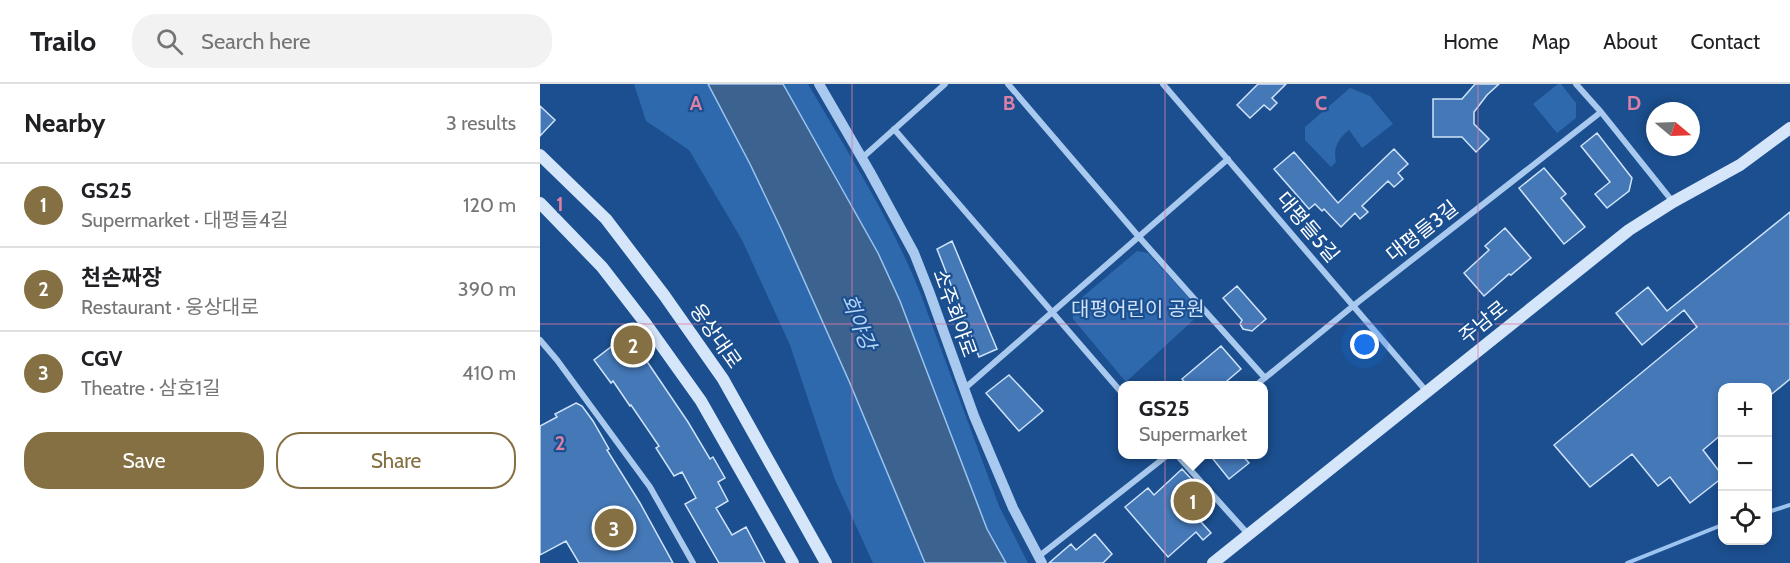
<!DOCTYPE html>
<html lang="en">
<head>
<meta charset="utf-8">
<style>
  body { margin:0; font-family:Cabin,"Noto Sans KR",sans-serif; background:#f2f2f2; color:#202124 }
  .controls { position:absolute; right:18px; bottom:18px; display:grid; overflow:hidden; border-radius:12px; box-shadow:0 3px 9px #0003 }
  .controls button { width:54px; height:54px; display:grid; place-items:center; padding:0; border:0; border-bottom:2px solid #e0e0e0; background:#fff; color:#202124; font:30px sans-serif }
  .compass { position:absolute; left:1106px; top:18px; width:54px; height:54px; border-radius:50%; background:#fff; box-shadow:0 3px 9px #0003; rotate:109deg }
  .you { position:absolute; left:825px; top:261px; width:21px; height:21px; margin:-15px; border:4px solid #fff; border-radius:50%; background:#1a73e8; box-shadow:0 0 0 9px #1a73e833 }
  .badge { display:grid; place-items:center; width:39px; height:39px; border-radius:50%; background:#847042; color:#fff; font-size:20px; font-weight:700 }
  .pin { position:absolute; translate:-50% -50%; border:3px solid #fff; box-shadow:0 2px 6px #0006 }
  .popup { position:absolute; left:578px; top:297px; width:150px; height:78px; box-sizing:border-box; display:grid; place-content:center; border-radius:12px; background:#fff; filter:drop-shadow(0 2px 4px #0005); font-size:20px; white-space:nowrap; color:#757577 }
  .popup b { font-size:22px; color:#202124 }
  .popup::after { content:''; position:absolute; left:50%; top:100%; margin-left:-12px; border:12px solid transparent; border-top-color:#fff }
  .list { margin:0; padding:0; list-style:none }
  h2 { display:flex; justify-content:space-between; align-items:center; height:78px; margin:0; padding:0 24px; font-size:26px }
  h2 small { font-size:20px; font-weight:400; color:#757577 }
  .list li { display:grid; grid-template-columns:39px 1fr auto; gap:18px; align-items:center; box-sizing:border-box; height:84px; padding:0 24px; border-top:2px solid #e0e0e0 }
  .list b { display:block; font-size:22px; white-space:nowrap }
  .list p { margin:0; font-size:20px; white-space:nowrap; color:#757577 }
  .list em { font-size:20px; font-style:normal; color:#757577 }
  .actions { display:flex; gap:12px; padding:18px 24px }
  .actions a { flex:1; padding:14px 0; border:2px solid #847042; border-radius:24px; text-align:center; font-size:21px; color:#847042 }
  .actions .main { background:#847042; color:#fff }
  .icon { flex:none; width:33px; height:33px; fill:none; stroke:currentColor; stroke-width:2; stroke-linecap:round; stroke-linejoin:round }
  .map { position:relative; flex:none; width:1250px; height:479px; overflow:hidden }
  header { display:flex; align-items:center; gap:36px; box-sizing:border-box; height:84px; padding:0 30px; background:#fff; border-bottom:2px solid #e0e0e0 }
  header strong { font-size:28px }
  nav { display:flex; gap:33px; margin-inline-start:auto; font-size:21px }
  .search { width:420px; height:54px; background:#f2f2f2; display:flex; align-items:center; gap:15px; box-sizing:border-box; padding:0 21px; border-radius:24px; color:#757577; font-size:22px }
  main { display:flex }
  aside { flex:1; background:#fff }
  .map>svg:first-child { display:block }
  .green { fill:#2e69ad }
  .water { fill:#3c6290; stroke:#9cc4f0; stroke-width:1.5 }
  .lines { fill:none; stroke-linecap:round; stroke-linejoin:round }
  .stream { stroke:#9cc4f0; stroke-width:4 }
  .building { fill:#4478b7; stroke:#cfe3fa; stroke-width:1.5 }
  .minor { stroke:#a9c9ee; stroke-width:6 }
  .tertiary { stroke:#a9c9ee; stroke-width:10 }
  .secondary { stroke:#d6e6fa; stroke-width:12 }
  .grid { fill:none; stroke:#dd80a5; stroke-width:1.5; stroke-opacity:0.55 }
  .labels { text-anchor:middle; stroke-width:4.5; stroke-linejoin:round; paint-order:stroke }
  .street-label { font-size:20px; fill:#fff; stroke:#1b4f8f }
  .park-label { font-size:20px; fill:#cfe3fa; stroke:#1b4f8f }
  .water-label { font-size:21px; font-style:italic; fill:#b5d3f5; stroke:#1b4f8f }
  .grid-label { font-size:20px; text-anchor:middle; font-weight:bold; fill:#dd80a5; stroke:#1b4f8f; stroke-width:4.5; stroke-linejoin:round; paint-order:stroke }
</style>
</head>
<body>
<header>
<strong>Trailo</strong>
<div class="search"><svg class="icon" aria-label="search" viewBox="0 0 24 24"><circle cx="10" cy="10" r="6"/><path d="M15 15l6 6"/></svg>Search here</div>
<nav><a>Home</a><a>Map</a><a>About</a><a>Contact</a></nav>
</header>
<main>
<aside>
<h2>Nearby<small>3 results</small></h2>
<ul class="list">
<li><span class="badge">1</span><div><b>GS25</b><p>Supermarket · 대평들4길</p></div><em>120 m</em></li>
<li><span class="badge">2</span><div><b>천손짜장</b><p>Restaurant · 웅상대로</p></div><em>390 m</em></li>
<li><span class="badge">3</span><div><b>CGV</b><p>Theatre · 삼호1길</p></div><em>410 m</em></li>
</ul>
<div class="actions"><a class="main">Save</a><a>Share</a></div>
</aside>
<div class="map">
<svg width="1250" height="479" viewBox="0 0 1250 479">
  <rect width="100%" height="100%" fill="#1b4f8f"/>
  <path class="green" d="M94 0H168L210 80 242 147 309 297 385 479H333L295 396 250 261 202 156 149 66 106 37Z
    M243 0H268C308 69 352 137 381 211L459 422 488 479H466L447 445 360 217 338 169Z
    M1018 0H1021L1036 19V34L1017 49 993 20Z
    M810 4 830 12 853 40 822 64 809 46C798 55 793 64 796 78L791 83 765 56V43Z
    M597 167 608 169 662 228 586 298 533 235V221Z"/>
  <path class="water" d="M168 0H243L338 169 360 217 447 445 466 479H385L309 297 242 147 210 80Z"/>
  <g class="lines">
    <path class="stream" d="M1228 428 1250 421
      M1087 479 1182 441"/>
  </g>
  <path class="building" d="M718 0H746L732 14 737 19 730 26 724 21 710 34 697 21Z
    M935 0H959L947 11 934 28V40L949 55 936 68 922 53H893V15H922Z
    M0 22 15 36 0 52Z
    M1057 49 1092 94 1089 107 1067 124 1055 110 1070 98 1041 62Z
    M854 65 868 80 858 89 863 95 854 103 848 97 822 122 828 128 820 135 815 129 801 143 784 125 782 127 775 120 769 125 734 85 754 68 798 119Z
    M1004 84 1026 110 1021 114 1045 143 1024 160 979 104Z
    M1250 128V295L1227 314V303H1182V350L1163 366 1182 391V394L1150 419 1130 393 1118 402 1092 370 1050 403 1014 361 1157 243 1144 226 1102 261 1076 229 1108 203 1127 227Z
    M965 144 991 174 971 191 969 190 944 212 924 189 949 166 945 162Z
    M412 157 457 265 439 273 397 165Z
    M697 202 726 235 712 247 703 245 700 240 702 236 683 214Z
    M89 249 106 271 104 273 148 338 170 375 173 373 185 394 178 398 188 417 176 424 192 451 206 443 225 479H179L145 420 156 414 142 388 134 392 116 364 119 362 91 321 90 322 73 297 71 299 54 276Z
    M681 262 701 285 681 302H648L642 295Z
    M469 291 503 327 479 347 446 309Z
    M36 319 42 322 53 337 69 365 67 366 100 419 133 479H39L26 457 0 471V342L17 333 15 330Z
    M669 370H701L709 379 689 395Z
    M642 385 669 414 653 429 671 449 663 456 656 448 628 473 585 423 608 404 614 411Z
    M555 450 572 470 563 479H509L531 460 536 466Z"/>
  <g class="lines">
    <path class="minor" d="M468 0 599 153 725 294
      M623 0 887 308
      M1036 0 1061 28 1133 118
      M354 45 582 309
      M322 74 405 0
      M0 256 17 276 110 403 153 479
      M715 302 813 222 1061 28
      M424 305 688 75
      M636 370 708 450
      M498 473 629 370"/>
    <path class="tertiary" d="M279 0 330 88 374 169 389 207 434 332 473 424 502 479"/>
    <path class="secondary" d="M0 71 66 135 124 211 183 295 286 479
      M0 119 62 183 106 240 161 317 253 479
      M673 479 1089 146 1133 118 1200 81 1250 44"/>
  </g>
  <path class="grid" d="M312 0V479M625 0V479M938 0V479M0 240H1250"/>
  <g class="labels">
    <g class="street-label">
      <text transform="translate(768 143) rotate(50)" y="7">대평들5길</text>
      <text transform="translate(882 147) rotate(-38)" y="7">대평들3길</text>
      <text transform="translate(415 229) rotate(70)" y="7">소주회야로</text>
      <text transform="translate(943 238) rotate(-39)" y="7">주남로</text>
      <text transform="translate(176 252) rotate(55)" y="7">웅상대로</text>
    </g>
    <g class="park-label">
      <text x="598" y="232">대평어린이 공원</text>
    </g>
    <g class="water-label">
      <text transform="translate(318 238) rotate(68)" y="7">회야강</text>
    </g>
  </g>
  <g class="grid-label">
    <text x="156" y="26">A</text>
    <text x="469" y="26">B</text>
    <text x="781" y="26">C</text>
    <text x="1094" y="26">D</text>
    <text x="20" y="127">1</text>
    <text x="20" y="366">2</text>
  </g>
</svg>
<div class="controls">
<button>+</button>
<button>−</button>
<button><svg class="icon" aria-label="locate" viewBox="0 0 24 24"><circle cx="12" cy="12" r="6"/><path d="M12 2v4M12 18v4M2 12h4M18 12h4"/></svg></button>
</div>
<svg class="compass" viewBox="-18 -18 36 36"><path d="M0-13l5 13h-10z" fill="#e53935"/><path d="M0 13l5-13h-10z" fill="#757577"/></svg>
<div class="you"></div>
<div class="pin badge" style="left:653px;top:417px">1</div>
<div class="popup"><b>GS25</b>Supermarket</div>
<div class="pin badge" style="left:93px;top:261px">2</div>
<div class="pin badge" style="left:74px;top:444px">3</div>
</div>
</main>
</body>
</html>
